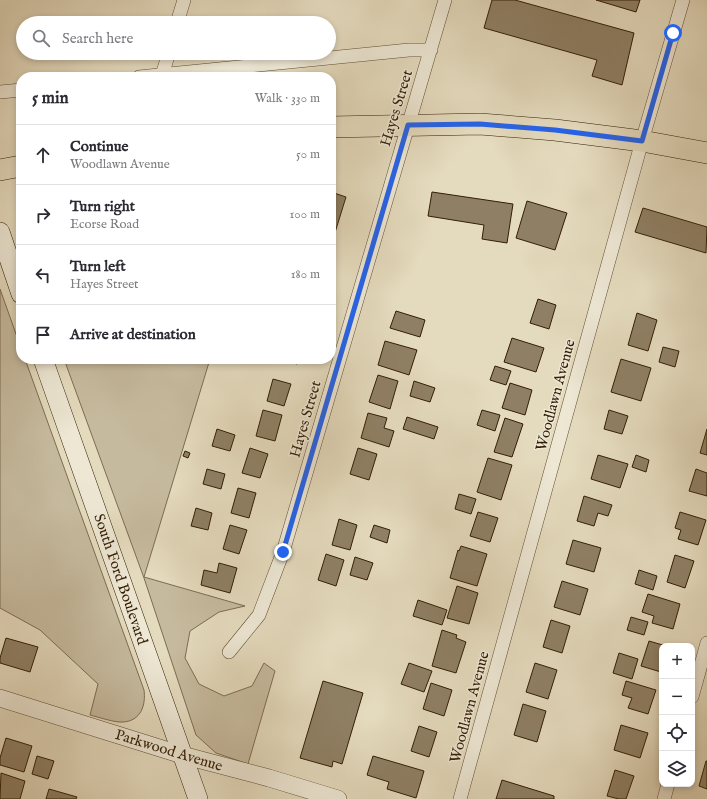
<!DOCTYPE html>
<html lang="en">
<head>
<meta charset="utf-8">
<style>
  body { margin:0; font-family:"IM FELL English",serif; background:#f2f2f3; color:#2b2b33 }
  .controls { position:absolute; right:12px; bottom:12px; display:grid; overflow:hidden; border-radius:8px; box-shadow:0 2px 6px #0003 }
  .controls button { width:36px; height:36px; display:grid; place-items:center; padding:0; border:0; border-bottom:1px solid #e1e1e2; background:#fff; color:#2b2b33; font:20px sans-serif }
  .stop { position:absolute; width:12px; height:12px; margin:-9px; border:3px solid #2563eb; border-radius:50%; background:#fff }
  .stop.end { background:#2563eb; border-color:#fff; box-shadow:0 1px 4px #0008 }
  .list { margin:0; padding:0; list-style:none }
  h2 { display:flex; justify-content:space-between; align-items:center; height:52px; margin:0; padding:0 16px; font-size:17px }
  h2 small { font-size:13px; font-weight:400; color:#7c7c81 }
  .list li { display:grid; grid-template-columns:26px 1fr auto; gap:12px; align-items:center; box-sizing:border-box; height:60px; padding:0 16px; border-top:1px solid #e1e1e2 }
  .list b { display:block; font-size:15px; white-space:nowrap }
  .list p { margin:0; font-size:13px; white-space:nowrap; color:#7c7c81 }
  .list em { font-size:13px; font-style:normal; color:#7c7c81 }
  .icon { flex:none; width:22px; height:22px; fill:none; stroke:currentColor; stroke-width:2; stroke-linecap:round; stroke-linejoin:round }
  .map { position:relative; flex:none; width:707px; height:799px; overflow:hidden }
  .search { position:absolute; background:#fff; box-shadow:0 2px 6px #0003; left:16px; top:16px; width:320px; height:44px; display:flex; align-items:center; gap:10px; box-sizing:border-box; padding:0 14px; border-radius:22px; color:#7c7c81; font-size:15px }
  .panel { position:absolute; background:#fff; box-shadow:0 2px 6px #0003; left:16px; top:72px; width:320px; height:292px; border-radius:16px }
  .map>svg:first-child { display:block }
  .green { fill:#c6ba9e; stroke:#7c6c52 }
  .building { fill:#8f8065; stroke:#331e05 }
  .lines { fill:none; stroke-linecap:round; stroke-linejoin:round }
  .minor-casing { stroke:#5f4d33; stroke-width:14 }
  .tertiary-casing { stroke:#5f4d33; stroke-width:18 }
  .secondary-casing { stroke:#331e05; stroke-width:20 }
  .primary-casing { stroke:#331e05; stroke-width:22 }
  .minor { stroke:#ede7d4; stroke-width:13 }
  .tertiary { stroke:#ede7d4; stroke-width:17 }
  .secondary { stroke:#ede7d4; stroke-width:19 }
  .primary { stroke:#e4dabd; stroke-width:21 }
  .route { stroke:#2563eb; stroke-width:5 }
  .labels { text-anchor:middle; stroke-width:3; stroke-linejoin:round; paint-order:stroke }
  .street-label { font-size:15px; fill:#331e05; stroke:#ede7d4 }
</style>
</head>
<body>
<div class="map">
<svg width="707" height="799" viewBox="0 0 707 799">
  <rect width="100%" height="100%" fill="#e4dabd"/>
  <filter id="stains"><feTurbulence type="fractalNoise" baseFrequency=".005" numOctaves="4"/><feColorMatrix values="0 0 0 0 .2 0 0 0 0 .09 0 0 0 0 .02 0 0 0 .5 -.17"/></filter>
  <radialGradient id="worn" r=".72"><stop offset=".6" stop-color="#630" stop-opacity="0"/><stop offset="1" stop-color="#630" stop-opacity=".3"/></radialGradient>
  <path class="green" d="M0 289 21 348V359H25L144 690C146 705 141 721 123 722 116 723 98 717 90 715L98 684 40 630 0 608Z
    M64 359H210L144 577 245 606 219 612 190 631 185 658 199 684 224 696 252 686 264 663 275 671 248 764 216 753 196 735 144 578Z"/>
  <path class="building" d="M492 0H515L634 33 622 85 592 76 597 60 484 28Z
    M596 0H640L636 12Z
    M331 192 346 197 333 239H331Z
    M432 192 513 204 507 243 482 239 484 225 428 216Z
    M527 201 567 213 555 250 516 238Z
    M643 208 707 227 706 253 635 232Z
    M538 299 556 305 549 329 530 323Z
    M396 311 425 320 420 337 390 328Z
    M637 313 657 320 648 351 628 345Z
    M512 338 544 348 536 372 504 362Z
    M385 341 417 350 409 375 378 365Z
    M663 347 679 351 675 367 659 362Z
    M281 359H298L297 364Z
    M621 359 651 368 641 401 611 392Z
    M495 366 511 371 506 385 490 380Z
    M378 375 398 381 390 409 369 402Z
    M273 379 291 384 284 406 267 401Z
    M414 381 435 388 430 402 410 396Z
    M510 383 532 390 525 415 502 408Z
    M263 410 282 415 275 441 256 436Z
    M482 410 500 415 495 431 477 425Z
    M609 410 628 416 622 434 604 429Z
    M368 413 387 418 384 428 394 431 389 447 361 438Z
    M407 417 438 427 434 439 403 429Z
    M505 418 523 424 512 457 494 452Z
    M217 429 235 435 230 451 212 446Z
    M707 429V455L700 453Z
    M250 448 268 454 260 478 242 473Z
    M358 448 377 454 369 480 350 474Z
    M185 451 190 453 188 458 183 456Z
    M598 455 628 464 620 488 591 479Z
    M636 455 649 460 646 472 632 467Z
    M488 458 512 465 501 500 477 492Z
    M207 469 225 474 221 489 203 484Z
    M696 469 707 473V496L689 491Z
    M238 488 256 493 249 518 231 513Z
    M459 494 476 499 471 514 455 509Z
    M584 496 612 505 608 516 598 513 594 526 577 521Z
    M196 508 212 513 208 530 191 526Z
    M478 512 498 518 490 542 470 536Z
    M680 512 706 520 698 545 678 539 681 530 675 528Z
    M339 519 357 525 350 550 332 545Z
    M230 525 247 530 239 554 223 549Z
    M374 525 390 530 387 543 370 537Z
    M573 540 601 548 594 572 566 564Z
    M461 546 487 554 477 586 450 578 458 550 459 551Z
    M326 554 344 560 336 586 318 580Z
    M675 555 694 561 685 588 667 582Z
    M355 557 373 563 367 580 350 575Z
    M219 563 237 568 230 593 201 585 204 570 217 573Z
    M639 570 657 576 653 590 635 584Z
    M562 581 588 589 580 615 554 607Z
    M457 586 478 593 469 624 447 618Z
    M648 594 680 604 673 629 652 623 654 616 642 612Z
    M418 600 447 610 442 625 413 616Z
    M631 617 648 622 644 635 627 630Z
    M551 620 570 626 562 653 543 647Z
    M442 630 457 635 456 638 466 642 456 673 432 666Z
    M6 638 38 647 30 672 0 663V658Z
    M649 641 666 646H662L661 672 641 666Z
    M619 653 638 659 632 679 613 673Z
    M409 663 432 671 424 692 401 684Z
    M535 663 557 670 548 699 526 692Z
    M323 681 363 693 342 764 333 761 332 767 300 758Z
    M626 681 656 690 648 714 628 708 632 698 622 695Z
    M431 683 452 690 444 716 423 709Z
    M523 704 546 711 537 742 514 735Z
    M621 725 648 733 640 758 614 750Z
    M419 726 437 732 429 757 411 751Z
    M6 738 32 746 24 772 0 765V758Z
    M37 756 54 761 48 779 32 774Z
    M373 756 424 771 416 798 387 789 389 782 367 775Z
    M706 761H707V789L699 786Z
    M615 770 634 776 626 799H619L607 796Z
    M1 773 25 781 20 799H0Z
    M502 780 554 796V799H496Z
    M49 789 77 797 76 799H46Z"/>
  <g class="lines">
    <g class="minor-casing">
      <path id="minor" d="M177 23 184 0
        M162 75 169 53
        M139 77 409 50H431
        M0 92 21 90
        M229 652 259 615 283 552 445 0
        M692 697 707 643
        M460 799 642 141 683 0
        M664 799 668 784"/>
    </g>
    <g class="tertiary-casing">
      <path id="tertiary" d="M0 698 182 755 269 778 338 799"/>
    </g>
    <g class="secondary-casing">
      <path id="secondary" d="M0 232 21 294
        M43 359 198 799"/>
    </g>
    <g class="primary-casing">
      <path id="primary" d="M331 127 480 124 555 130 642 141 707 153
        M0 170 21 166"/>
    </g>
    <use href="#minor" class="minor"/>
    <use href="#tertiary" class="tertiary"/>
    <use href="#secondary" class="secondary"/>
    <use href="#primary" class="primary"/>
  </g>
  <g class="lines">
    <path class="route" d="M283 552 408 125 480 124 555 130 642 141 673 33"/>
  </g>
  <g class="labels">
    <g class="street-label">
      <text transform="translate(396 108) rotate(-73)" y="5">Hayes Street</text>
      <text transform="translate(555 395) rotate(-75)" y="5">Woodlawn Avenue</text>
      <text transform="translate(305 419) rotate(-74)" y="5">Hayes Street</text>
      <text transform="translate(121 579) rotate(71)" y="5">South Ford Boulevard</text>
      <text transform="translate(469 707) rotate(-75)" y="5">Woodlawn Avenue</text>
      <text transform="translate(169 750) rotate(17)" y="5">Parkwood Avenue</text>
    </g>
  </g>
  <rect width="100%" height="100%" filter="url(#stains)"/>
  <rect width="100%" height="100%" fill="url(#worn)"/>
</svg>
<div class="controls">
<button>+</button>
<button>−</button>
<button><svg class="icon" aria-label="locate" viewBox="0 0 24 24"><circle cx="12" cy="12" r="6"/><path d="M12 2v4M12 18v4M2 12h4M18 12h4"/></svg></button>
<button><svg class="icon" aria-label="layers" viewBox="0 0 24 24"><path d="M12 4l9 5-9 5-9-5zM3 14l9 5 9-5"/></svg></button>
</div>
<div class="stop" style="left:673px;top:33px"></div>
<div class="stop end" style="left:283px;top:552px"></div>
<div class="search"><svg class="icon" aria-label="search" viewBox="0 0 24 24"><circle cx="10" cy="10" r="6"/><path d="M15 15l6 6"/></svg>Search here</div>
<section class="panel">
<h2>5 min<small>Walk · 330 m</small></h2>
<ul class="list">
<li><svg class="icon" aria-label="ahead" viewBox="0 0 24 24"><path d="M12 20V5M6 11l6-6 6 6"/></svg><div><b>Continue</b><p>Woodlawn Avenue</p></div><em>50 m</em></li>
<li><svg class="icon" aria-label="right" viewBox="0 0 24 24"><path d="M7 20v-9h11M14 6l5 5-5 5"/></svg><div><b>Turn right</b><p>Ecorse Road</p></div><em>100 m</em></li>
<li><svg class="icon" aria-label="left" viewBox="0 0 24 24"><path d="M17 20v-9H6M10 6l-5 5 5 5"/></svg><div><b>Turn left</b><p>Hayes Street</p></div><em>180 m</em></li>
<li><svg class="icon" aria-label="arrive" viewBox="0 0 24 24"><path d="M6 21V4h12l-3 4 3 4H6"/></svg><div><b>Arrive at destination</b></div></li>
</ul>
</section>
</div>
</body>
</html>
